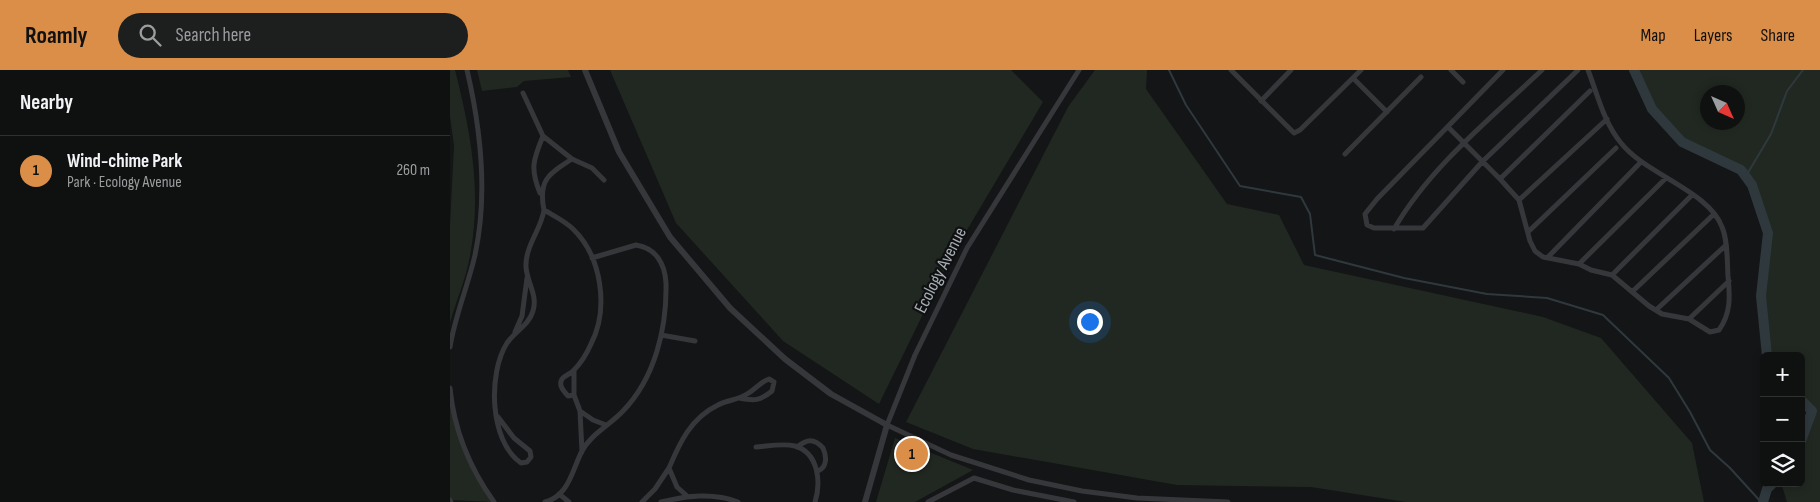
<!DOCTYPE html>
<html lang="en">
<head>
<meta charset="utf-8">
<style>
  body { margin:0; font-family:"Sofia Sans Condensed",sans-serif; background:#1d1e1e; color:#f1f3f6 }
  .controls { position:absolute; right:15px; bottom:15px; display:grid; overflow:hidden; border-radius:8px; box-shadow:0 2px 8px #0003 }
  .controls button { width:45px; height:45px; display:grid; place-items:center; padding:0; border:0; border-bottom:1px solid #2f3030; background:#0f1010; color:#f1f3f6; font:25px sans-serif }
  .compass { position:absolute; left:1250px; top:15px; width:45px; height:45px; border-radius:50%; background:#0f1010; box-shadow:0 2px 8px #0003; rotate:135deg }
  .you { position:absolute; left:639px; top:251px; width:18px; height:18px; margin:-12px; border:4px solid #fff; border-radius:50%; background:#1a73e8; box-shadow:0 0 0 8px #1a73e833 }
  .badge { display:grid; place-items:center; width:32px; height:32px; border-radius:50%; background:#da8e48; color:#111; font-size:16px; font-weight:700 }
  .pin { position:absolute; translate:-50% -50%; border:2px solid #fff; box-shadow:0 1px 5px #0006 }
  .list { margin:0; padding:0; list-style:none }
  h2 { display:flex; justify-content:space-between; align-items:center; height:65px; margin:0; padding:0 20px; font-size:21px }
  h2 small { font-size:16px; font-weight:400; color:#9b9d9f }
  .list li { display:grid; grid-template-columns:32px 1fr auto; gap:15px; align-items:center; box-sizing:border-box; height:70px; padding:0 20px; border-top:1px solid #2f3030 }
  .list b { display:block; font-size:19px; white-space:nowrap }
  .list p { margin:0; font-size:16px; white-space:nowrap; color:#9b9d9f }
  .list em { font-size:16px; font-style:normal; color:#9b9d9f }
  .icon { flex:none; width:28px; height:28px; fill:none; stroke:currentColor; stroke-width:2; stroke-linecap:round; stroke-linejoin:round }
  .map { position:relative; flex:none; width:1370px; height:432px; overflow:hidden }
  header { display:flex; align-items:center; gap:30px; box-sizing:border-box; height:70px; padding:0 25px; background:#da8e48; color:#111 }
  header strong { font-size:24px }
  nav { display:flex; gap:28px; margin-inline-start:auto; font-size:18px }
  .search { width:350px; height:45px; background:#1d1e1e; display:flex; align-items:center; gap:12px; box-sizing:border-box; padding:0 18px; border-radius:28px; color:#9b9d9f; font-size:19px }
  main { display:flex }
  aside { flex:1; background:#0f1010 }
  .map>svg:first-child { display:block }
  .green { fill:#212821; fill-rule:evenodd }
  .lines { fill:none; stroke-linecap:round; stroke-linejoin:round }
  .stream { stroke:#2f393d; stroke-width:2 }
  .river { stroke:#2f393d; stroke-width:10 }
  .minor { stroke:#36373a; stroke-width:5 }
  .tertiary { stroke:#36373a; stroke-width:6 }
  .labels { text-anchor:middle; stroke-width:4.5; stroke-linejoin:round; paint-order:stroke }
  .street-label { font-size:18px; fill:#a8aeb4; stroke:#0f1011 }
</style>
</head>
<body>
<header>
<strong>Roamly</strong>
<div class="search"><svg class="icon" aria-label="search" viewBox="0 0 24 24"><circle cx="10" cy="10" r="6"/><path d="M15 15l6 6"/></svg>Search here</div>
<nav><a>Map</a><a>Layers</a><a>Share</a></nav>
</header>
<main>
<aside>
<h2>Nearby<small></small></h2>
<ul class="list">
<li><span class="badge">1</span><div><b>Wind-chime Park</b><p>Park · Ecology Avenue</p></div><em>260 m</em></li>
</ul>
</aside>
<div class="map">
<svg width="1370" height="432" viewBox="0 0 1370 432">
  <rect width="100%" height="100%" fill="#141516"/>
  <path class="green" d="M0 0H5C21 63 32 121 20 186 16 209 6 231 0 253V156L4 76 0 46Z
    M27 0H118L121 7 74 11 67 17 32 21Z
    M160 0H561L593 32 501 187 429 334 333 271 226 153Z
    M645 0H697L696 19 777 134 829 145 854 195 1093 247 1151 268 1242 373 1254 432H956L861 417 727 415 523 379 456 352 618 37Z
    M1184 0H1370V432H1337L1331 413H1351V371L1362 341 1351 330V286H1317L1311 226 1318 163 1302 115 1291 100 1232 72 1202 39ZM1258 22H1288V52H1258Z
    M0 330 20 392 44 432 0 430Z
    M445 368 523 400 465 432H426Z"/>
  <g class="lines">
    <path class="stream" d="M719 0 736 35 790 116 851 127 860 144 865 185 954 208 1037 224 1097 228 1153 245 1219 308 1240 342 1260 380 1280 398 1311 432
      M1296 106 1321 64 1337 21 1353 0"/>
    <path class="river" d="M1184 0 1202 39 1232 72 1291 100 1302 115 1318 163 1311 226 1317 286
      M1351 330 1362 341 1351 371
      M1313 432 1317 419 1323 413"/>
    <path class="minor" d="M629 0 517 178 465 285 437 355 501 385 579 410 632 421 687 428 778 432
      M781 0 844 63 850 60 911 0
      M1001 0 1013 12
      M1053 0 927 129 915 144 917 155 924 158H973L1032 92 1128 0
      M903 8 937 42
      M73 23 93 66 122 89 142 98 154 110
      M811 31 841 0
      M998 57 1050 109 1140 21
      M895 84 971 7
      M1050 109 1069 130 1080 171 1085 181 1093 187 1129 194 1141 200 1162 205 1199 236 1212 244 1239 249 1260 262 1269 260C1281 243 1280 227 1278 206 1277 191 1278 171 1272 157 1259 121 1195 104 1171 73 1154 53 1147 23 1138 0
      M90 123C80 99 83 90 93 66
      M1069 130 1157 49
      M94 140C88 111 98 104 122 89
      M944 159C980 97 1040 49 1092 0
      M1078 162 1166 78
      M1098 187 1191 92
      M1129 194 1216 108
      M1162 205 1242 125
      M1182 222 1264 144
      M1206 240 1276 175
      M1239 249 1279 211
      M65 262 72 246 77 208
      M211 265 245 271
      M0 277C5 245 18 216 25 185 38 125 31 60 17 0
      M124 301V325L130 341 132 382
      M0 318C4 360 19 397 44 432
      M130 341 143 350 156 355
      M48 347 64 368 80 381 81 387 77 392 71 393C39 371 38 303 57 273 65 261 79 255 83 241 88 225 77 213 76 197 75 176 91 160 94 140 104 146 115 151 123 159 152 187 159 239 141 274 137 283 131 293 124 300 121 304 115 305 112 309 108 316 114 321 118 326L124 325
      M306 377C319 376 333 373 345 376 369 383 371 413 365 432
      M347 377C357 369 364 368 373 378 377 387 377 397 368 401
      M219 398C230 372 241 348 268 335 277 330 288 330 297 324 305 320 310 312 319 309L324 312 322 321C310 331 304 331 289 328
      M109 424 119 432
      M0 430 1 432
      M95 432C119 426 122 400 132 381 141 364 160 355 173 341 205 308 217 258 216 213 215 194 206 178 186 175L142 188
      M192 432 205 419 219 398 227 417 237 426
      M211 432C236 426 263 422 288 432
      M478 432 524 408 563 420 624 432"/>
    <path class="tertiary" d="M135 0 169 82 220 167 280 238 335 289 381 324 437 355 415 432"/>
  </g>
  <g class="labels">
    <g class="street-label">
      <text transform="translate(490 200) rotate(-63)" y="6">Ecology Avenue</text>
    </g>
  </g>
</svg>
<div class="controls">
<button>+</button>
<button>−</button>
<button><svg class="icon" aria-label="layers" viewBox="0 0 24 24"><path d="M12 4l9 5-9 5-9-5zM3 14l9 5 9-5"/></svg></button>
</div>
<svg class="compass" viewBox="-18 -18 36 36"><path d="M0-13l5 13h-10z" fill="#e53935"/><path d="M0 13l5-13h-10z" fill="#9b9d9f"/></svg>
<div class="you"></div>
<div class="pin badge" style="left:462px;top:384px">1</div>
</div>
</main>
</body>
</html>
